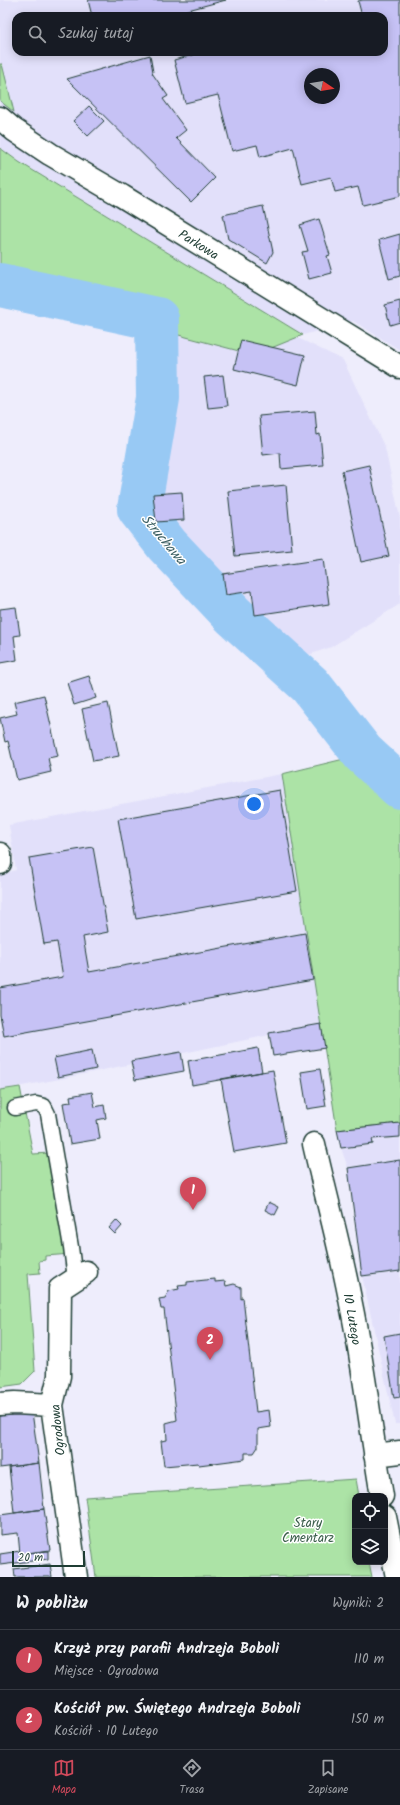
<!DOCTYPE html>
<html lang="pl">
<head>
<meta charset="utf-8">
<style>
  body { margin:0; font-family:Kalam,sans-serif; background:#242831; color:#f1f3f6 }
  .controls { position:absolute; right:12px; bottom:12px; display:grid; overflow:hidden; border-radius:8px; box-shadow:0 2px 10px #0003 }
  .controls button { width:36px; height:36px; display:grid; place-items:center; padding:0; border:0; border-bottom:1px solid #363941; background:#171b24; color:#f1f3f6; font:20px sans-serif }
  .compass { position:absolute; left:304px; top:68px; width:36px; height:36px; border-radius:50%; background:#171b24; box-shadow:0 2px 10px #0003; rotate:102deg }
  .scale { position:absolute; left:12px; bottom:10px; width:73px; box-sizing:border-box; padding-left:4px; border:2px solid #1f3d34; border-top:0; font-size:11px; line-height:14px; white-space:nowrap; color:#1f3d34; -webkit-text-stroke:3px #fff; paint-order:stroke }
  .you { position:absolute; left:254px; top:804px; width:14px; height:14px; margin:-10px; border:3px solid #fff; border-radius:50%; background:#1a73e8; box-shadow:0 0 0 6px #1a73e833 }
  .badge { display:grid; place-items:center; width:26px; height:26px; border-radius:50%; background:#d1495b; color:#fff; font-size:13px; font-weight:700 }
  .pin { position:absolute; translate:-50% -33px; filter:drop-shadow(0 1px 2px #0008) }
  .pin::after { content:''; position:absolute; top:21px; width:14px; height:12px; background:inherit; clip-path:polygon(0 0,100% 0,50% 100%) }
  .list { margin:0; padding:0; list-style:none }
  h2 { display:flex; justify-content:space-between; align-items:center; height:52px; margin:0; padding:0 16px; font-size:17px }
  h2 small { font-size:13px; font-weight:400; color:#9ea1a6 }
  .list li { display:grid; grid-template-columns:26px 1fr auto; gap:12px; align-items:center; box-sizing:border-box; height:60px; padding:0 16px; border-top:1px solid #363941 }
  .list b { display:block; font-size:15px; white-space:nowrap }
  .list p { margin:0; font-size:13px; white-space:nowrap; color:#9ea1a6 }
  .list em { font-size:13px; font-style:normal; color:#9ea1a6 }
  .icon { flex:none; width:22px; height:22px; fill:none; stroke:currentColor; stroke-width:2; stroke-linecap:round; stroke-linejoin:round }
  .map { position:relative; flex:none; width:400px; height:1577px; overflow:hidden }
  .search { position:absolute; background:#171b24; box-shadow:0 2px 10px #0003; left:12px; right:12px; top:12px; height:44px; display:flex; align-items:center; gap:10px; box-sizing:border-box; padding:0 14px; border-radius:12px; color:#9ea1a6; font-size:15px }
  .sheet { height:172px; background:#171b24 }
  nav { display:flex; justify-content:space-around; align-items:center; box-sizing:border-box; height:56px; border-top:1px solid #363941; background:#171b24; font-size:11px; color:#9ea1a6 }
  nav a { display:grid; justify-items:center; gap:2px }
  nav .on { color:#d1495b }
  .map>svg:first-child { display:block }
  .built { fill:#e2e0fa; fill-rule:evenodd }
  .green { fill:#ace3a6; stroke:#66906d }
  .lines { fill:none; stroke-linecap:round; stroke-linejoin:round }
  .river { stroke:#98c9f4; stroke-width:44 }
  .building { fill:#c6c2f5; stroke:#1f3d34; fill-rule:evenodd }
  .service-casing { stroke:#1f3d34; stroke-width:17 }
  .minor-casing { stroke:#1f3d34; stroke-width:25 }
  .service { stroke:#fff; stroke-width:14 }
  .minor { stroke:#fff; stroke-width:22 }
  .labels { text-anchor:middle; stroke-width:3; stroke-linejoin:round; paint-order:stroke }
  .street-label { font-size:13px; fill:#1f3d34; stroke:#fff }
  .park-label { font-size:13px; fill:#3b5e4b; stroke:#fff }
  .water-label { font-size:14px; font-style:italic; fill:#3d6064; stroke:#fff }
</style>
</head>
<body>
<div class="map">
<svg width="400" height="1577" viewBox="0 0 400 1577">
  <rect width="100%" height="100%" fill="#eeedfc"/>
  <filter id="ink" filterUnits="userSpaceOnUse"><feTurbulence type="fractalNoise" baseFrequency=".025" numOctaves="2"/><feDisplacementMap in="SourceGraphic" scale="8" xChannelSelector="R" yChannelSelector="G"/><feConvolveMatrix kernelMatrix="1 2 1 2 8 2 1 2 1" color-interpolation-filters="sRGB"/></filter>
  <g filter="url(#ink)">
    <path class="built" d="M0 0H400V350L353 321 303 335 19 162 0 148ZM16 16H384V52H16ZM310 74H334V98H310Z
      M170 317 257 322 302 340 343 360 385 448 400 518V604L331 647 300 658 226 595 146 504Z
      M282 774 321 1024 60 1079 0 1090V875L16 870 9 825Z
      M400 1123V1424H395L362 1276 348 1168 341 1148 337 1130Z"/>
    <path class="green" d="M0 64H2L14 112 0 101Z
      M0 148 19 162 303 335 254 355 9 290 0 307Z
      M344 759 400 798V1123L337 1130 282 774Z
      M20 1087 33 1154 50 1153 71 1254 45 1256V1260L39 1261 40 1273 28 1274 35 1371 22 1384 0 1387V1090Z
      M356 1479 359 1496H355V1562H369L372 1577H96L85 1497Z"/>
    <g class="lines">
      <path class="river" d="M0 285 157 319 158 398 139 509 167 545 233 615 310 685 363 753 400 787"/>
    </g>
    <path class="building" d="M88 0H226L165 16H92Z
      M363 0H400V196L363 205 358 187 335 192 331 177 302 184 293 148 260 157 257 145 232 151 218 95 185 103 174 60 204 52H274L275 54 281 52H384V16H362L358 1ZM310 74H334V98H310Z
      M150 55 153 72 152 73 168 96 163 99 186 130 176 138 215 178 191 202 67 79Z
      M89 106 104 121 88 136 73 121Z
      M263 206 273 252 267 263 228 239 223 215Z
      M319 219 330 255 327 256 332 273 309 279 302 252 308 251 300 225Z
      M400 234V276L389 279 379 240Z
      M400 301V322L390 325 385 305Z
      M241 340 305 355 298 385 234 369Z
      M223 375 227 406 208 408 204 377Z
      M315 411 317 435 320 434 323 465 281 469 280 453 263 455 259 416Z
      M369 465 389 556 361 562 342 471Z
      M286 485 292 550 235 556 228 491Z
      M182 492 184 520 156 522 153 494Z
      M323 559 329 604 255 615 252 591 226 595 223 574Z
      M16 607 20 635 14 636 17 660 0 663V609Z
      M89 676 96 698 74 705 67 683Z
      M44 695 58 756 48 758 51 772 17 780 8 741 5 742 0 718 17 714 14 702Z
      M108 703 119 756 93 761 82 709Z
      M280 790 297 891 136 919 118 819Z
      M93 847 108 932 83 937 89 972 305 933 313 980 4 1036 0 1015V988L63 977 57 942 44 944 29 858Z
      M321 1024 325 1048 273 1056 269 1033Z
      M258 1048 262 1072 192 1085 188 1061Z
      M92 1050 96 1069 58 1077 54 1058Z
      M181 1052 184 1071 135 1080 131 1061Z
      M320 1069 326 1106 307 1109 301 1072Z
      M273 1070 286 1143 234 1152 221 1079Z
      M92 1092 95 1107 104 1105 106 1118 97 1120 100 1139 70 1144 63 1103 71 1102 70 1096Z
      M400 1123V1137L372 1139 373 1144 341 1148 337 1130Z
      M400 1160V1271L362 1276 348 1168Z
      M269 1202 279 1207 275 1215 265 1210Z
      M116 1220 122 1226 115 1234 109 1228Z
      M215 1279V1282L225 1281 226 1286 234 1284 241 1287V1299L243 1298 256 1412 269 1410 271 1427 258 1429V1447L254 1453H245V1459L199 1465 198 1463 164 1466 161 1441 167 1440 166 1423 177 1420 164 1309H161L159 1299 165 1298 169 1291 179 1289 178 1286 187 1285V1282Z
      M400 1333V1397L394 1398 384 1336Z
      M32 1412 39 1463 0 1468V1416Z
      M39 1463 44 1509 14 1513 9 1467Z
      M44 1509 50 1550 20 1554 18 1533 0 1535V1515Z
      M20 1551V1554L48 1551V1559L0 1565V1554Z
      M50 1564 52 1577H15L14 1569Z"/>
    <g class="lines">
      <g class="service-casing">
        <path id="service" d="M15 1108 36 1104 44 1106 48 1114 71 1247 75 1279"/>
      </g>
      <g class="minor-casing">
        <path id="minor" d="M0 118 14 130 50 154 122 196 400 367
          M0 854V863
          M314 1144C326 1197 341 1250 351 1304 364 1367 371 1432 382 1496
          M0 1404 15 1403 52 1405
          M375 1455 400 1452
          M385 1517 397 1577
          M76 1577 52 1405 59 1376 60 1289 86 1272"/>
      </g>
      <use href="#service" class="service"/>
      <use href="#minor" class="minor"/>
    </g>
  </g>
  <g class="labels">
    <g class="street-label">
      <text transform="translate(199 244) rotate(32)" y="5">Parkowa</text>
      <text transform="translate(353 1319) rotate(80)" y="5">10 Lutego</text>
      <text transform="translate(57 1430) rotate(-96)" y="5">Ogrodowa</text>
    </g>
    <g class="park-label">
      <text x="308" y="1527">Stary<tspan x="308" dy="15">Cmentarz</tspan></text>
    </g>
    <g class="water-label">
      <text transform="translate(164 539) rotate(50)" y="5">Struchawa</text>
    </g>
  </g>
</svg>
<div class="controls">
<button><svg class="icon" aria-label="locate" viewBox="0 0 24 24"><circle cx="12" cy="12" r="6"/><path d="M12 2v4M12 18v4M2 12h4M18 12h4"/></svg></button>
<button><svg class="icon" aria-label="layers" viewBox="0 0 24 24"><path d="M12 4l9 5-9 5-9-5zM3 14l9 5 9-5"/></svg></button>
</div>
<svg class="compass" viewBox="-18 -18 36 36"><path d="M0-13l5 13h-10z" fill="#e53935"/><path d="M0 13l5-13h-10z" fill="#9ea1a6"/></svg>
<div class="scale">20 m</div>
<div class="you"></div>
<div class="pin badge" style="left:193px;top:1210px">1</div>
<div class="pin badge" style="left:210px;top:1360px">2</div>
<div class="search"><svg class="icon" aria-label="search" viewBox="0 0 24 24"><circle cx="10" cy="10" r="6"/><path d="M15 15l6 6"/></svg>Szukaj tutaj</div>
</div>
<section class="sheet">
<h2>W pobliżu<small>Wyniki: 2</small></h2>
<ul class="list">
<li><span class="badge">1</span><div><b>Krzyż przy parafii Andrzeja Boboli</b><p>Miejsce · Ogrodowa</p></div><em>110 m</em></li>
<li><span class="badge">2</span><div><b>Kościół pw. Świętego Andrzeja Boboli</b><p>Kościół · 10 Lutego</p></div><em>150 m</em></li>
</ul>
</section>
<nav>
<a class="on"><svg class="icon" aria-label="map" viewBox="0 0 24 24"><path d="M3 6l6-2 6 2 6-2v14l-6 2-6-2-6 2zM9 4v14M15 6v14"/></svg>Mapa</a>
<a><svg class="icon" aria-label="directions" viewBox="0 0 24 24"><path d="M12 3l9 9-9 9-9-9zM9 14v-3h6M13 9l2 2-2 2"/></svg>Trasa</a>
<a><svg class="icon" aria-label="saved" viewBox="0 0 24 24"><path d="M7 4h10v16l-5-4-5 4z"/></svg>Zapisane</a>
</nav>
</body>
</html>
